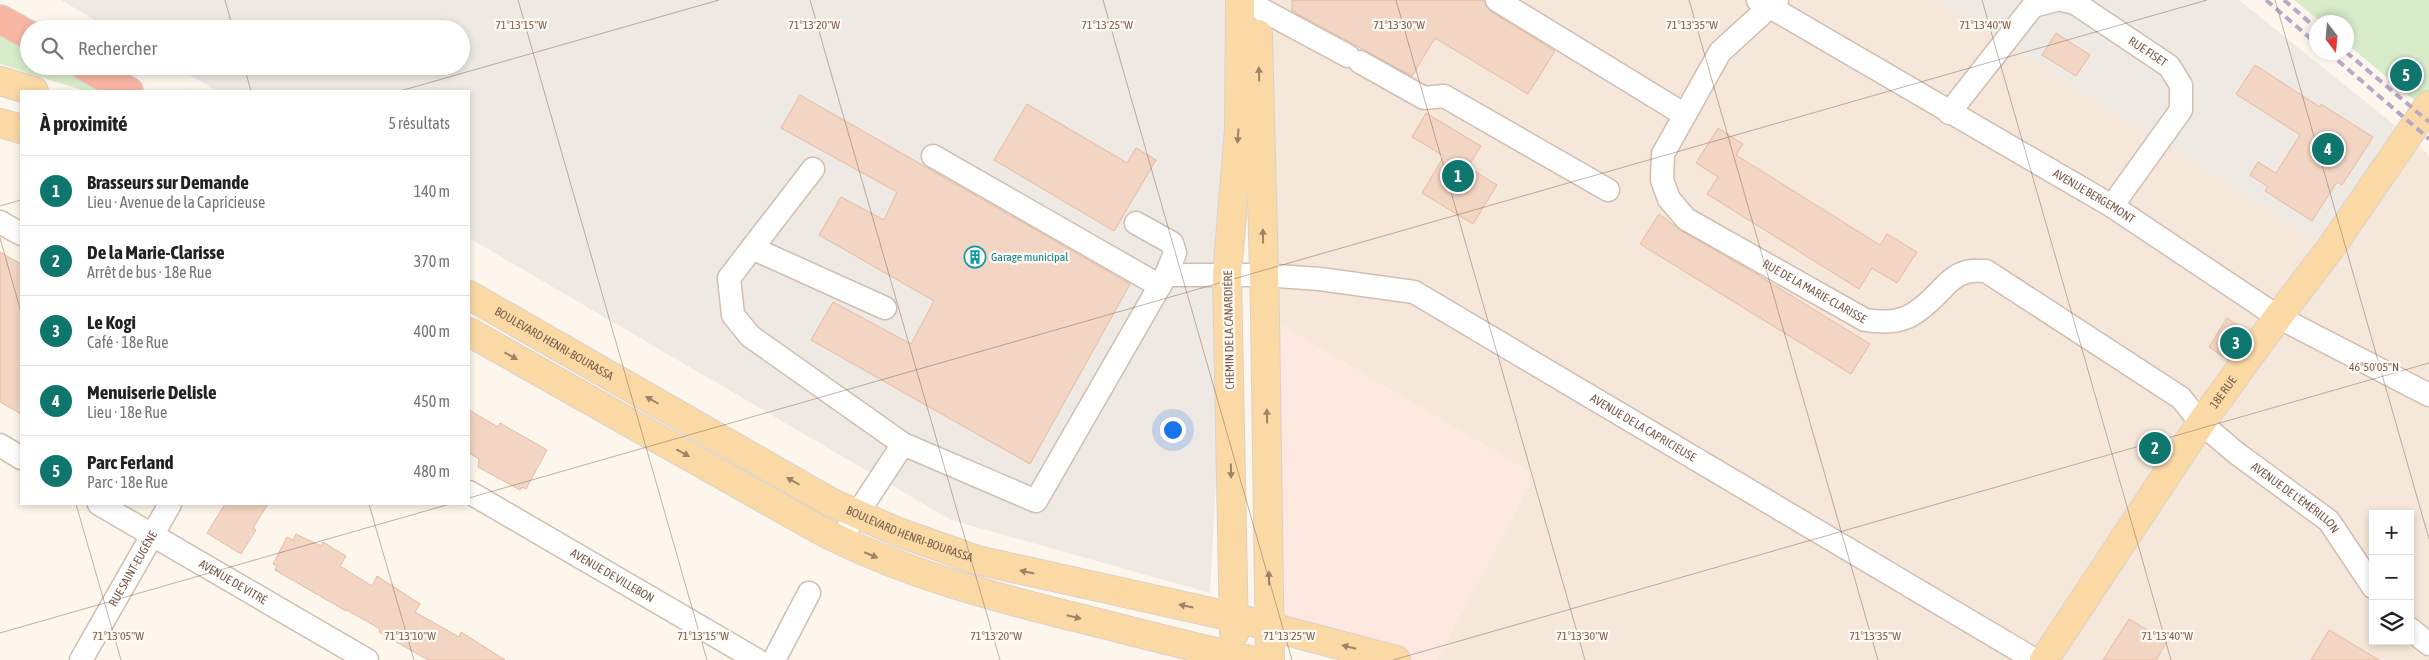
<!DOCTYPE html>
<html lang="fr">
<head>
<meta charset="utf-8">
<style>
  body { margin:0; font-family:"Asap Condensed",sans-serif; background:#f2f2f2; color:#222 }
  .controls { position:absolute; right:15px; bottom:15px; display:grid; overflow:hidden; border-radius:0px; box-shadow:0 2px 8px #0003 }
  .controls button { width:45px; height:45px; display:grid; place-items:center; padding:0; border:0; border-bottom:1px solid #e0e0e0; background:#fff; color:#222; font:25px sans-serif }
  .compass { position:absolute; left:2309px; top:15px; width:45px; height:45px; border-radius:50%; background:#fff; box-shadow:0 2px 8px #0003; rotate:164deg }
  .you { position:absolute; left:1172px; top:429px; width:18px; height:18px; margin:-12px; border:4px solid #fff; border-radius:50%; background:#1a73e8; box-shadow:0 0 0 8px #1a73e833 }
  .badge { display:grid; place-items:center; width:32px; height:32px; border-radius:50%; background:#0f766e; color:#fff; font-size:16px; font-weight:700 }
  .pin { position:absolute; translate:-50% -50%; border:2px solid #fff; box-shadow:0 1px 5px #0006 }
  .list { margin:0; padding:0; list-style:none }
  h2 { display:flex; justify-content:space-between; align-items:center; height:65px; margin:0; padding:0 20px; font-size:21px }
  h2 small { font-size:16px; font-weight:400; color:#767676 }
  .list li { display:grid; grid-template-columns:32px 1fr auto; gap:15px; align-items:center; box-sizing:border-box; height:70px; padding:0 20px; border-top:1px solid #e0e0e0 }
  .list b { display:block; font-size:19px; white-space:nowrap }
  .list p { margin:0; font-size:16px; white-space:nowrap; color:#767676 }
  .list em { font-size:16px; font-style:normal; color:#767676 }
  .icon { flex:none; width:28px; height:28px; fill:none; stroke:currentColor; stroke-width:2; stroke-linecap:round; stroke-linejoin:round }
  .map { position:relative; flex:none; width:2429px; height:660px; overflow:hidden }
  .search { position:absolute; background:#fff; box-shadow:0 2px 8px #0003; left:20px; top:20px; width:450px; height:55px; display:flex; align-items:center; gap:12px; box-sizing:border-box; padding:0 18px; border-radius:28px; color:#767676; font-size:19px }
  .panel { position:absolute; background:#fff; box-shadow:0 2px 8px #0003; left:20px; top:90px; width:450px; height:415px; border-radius:0px }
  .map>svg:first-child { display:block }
  .residential { fill:#f5e8da; fill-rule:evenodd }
  .commercial { fill:#fde8e0 }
  .industrial { fill:#efe9e4 }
  .green { fill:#d8ecc9 }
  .building { fill:#f3d5c3; stroke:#e6bba3 }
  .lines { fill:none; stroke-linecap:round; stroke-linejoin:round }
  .minor-casing { stroke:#d1beb0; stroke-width:25 }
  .major-casing { stroke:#dad1cd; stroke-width:30 }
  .highway-casing { stroke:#dad1cd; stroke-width:30 }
  .minor { stroke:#fff; stroke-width:22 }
  .major { stroke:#fbd9a5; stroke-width:28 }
  .highway { stroke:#f7b7a3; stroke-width:28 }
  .rail { stroke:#b9a8c9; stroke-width:4; stroke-dasharray:8 5; stroke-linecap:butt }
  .oneway { fill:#a18267 }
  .ticks { fill:none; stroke:#7a5c4d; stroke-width:1; stroke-opacity:0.45 }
  .labels { text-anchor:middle; stroke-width:4.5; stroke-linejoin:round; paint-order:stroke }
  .street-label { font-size:12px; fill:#7a5c4d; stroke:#fffaf3 }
  .culture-label { font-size:12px; fill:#0d838f; stroke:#fffaf3; text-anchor:start }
  .ticks-label { font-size:12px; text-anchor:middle; fill:#7a5c4d; stroke:#fffaf3; stroke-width:4.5; stroke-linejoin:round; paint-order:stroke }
</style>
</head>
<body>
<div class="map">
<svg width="2429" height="660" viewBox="0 0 2429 660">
  <rect width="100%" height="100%" fill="#fdf6ec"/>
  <path class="residential" d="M1256 0H1939L2159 140 2408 136 2429 155V660H1436L1535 475 1265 316ZM2373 514H2410V641H2373Z"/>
  <path class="commercial" d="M1265 316 1535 475 1436 660H1386L1270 627Z"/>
  <path class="industrial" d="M61 0H1235L1227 275 1210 593 951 520 469 238V91H217L174 66H461V29H110Z
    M1939 0H2239L2408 136 2330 249Z"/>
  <path class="green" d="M2294 0H2429V105L2426 110 2347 44 2346 22H2321Z
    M0 26 29 42V66H71L109 91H85L0 64Z"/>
  <path class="building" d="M1292 0H1483L1490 11 1555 51 1528 94 1435 38 1412 76 1292 11Z
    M2056 33 2090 55 2076 76 2042 55Z
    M2255 65 2320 107 2321 104 2373 137 2342 185 2337 182 2312 221 2265 191 2268 187 2250 175 2258 162 2276 173 2300 135 2236 94Z
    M800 95 1130 284 1030 464 811 340 833 302 911 344 934 301 819 235 841 197 884 220 897 192 781 128Z
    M1027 104 1127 163 1136 148 1156 160 1114 231 994 160Z
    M1426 113 1481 146 1468 167 1497 185 1473 224 1422 193 1444 156 1412 137Z
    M1718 128 1743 144 1736 155 1880 245 1887 234 1917 252 1897 283 1872 268 1859 289 1707 194 1718 177 1696 163Z
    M1659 214 1680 230 1748 269 1870 344 1851 374 1640 244Z
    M0 252 21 264V414L0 402Z
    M2227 318 2248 332 2228 360 2209 347Z
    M469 410 498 427 500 423 547 450 526 489 522 487 520 490 478 467 479 459 469 453Z
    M225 504H268L253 528 256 530 241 554 207 533Z
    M296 534 321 546 323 542 346 556 340 566 372 586 377 576 420 604 415 612 459 637 461 632 505 660H428L379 632 380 629 347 610 346 611 275 570 277 566 273 564 287 537 293 540Z
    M2129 619 2167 642 2156 660H2103Z
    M2329 630 2379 660H2311Z"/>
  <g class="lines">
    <g class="minor-casing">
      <g id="minor">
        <path d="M1497 0 1685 115"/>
        <path id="s1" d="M1758 0 2112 206 2278 317 2429 395"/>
        <path id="s2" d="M1777 0 1720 52 1663 154 1662 180 1669 199 1686 219 1865 320C1902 326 1916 316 1941 290 1947 283 1956 275 1966 272 1972 270 1980 271 1986 271L2181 398 2201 423 2235 452 2329 521 2373 587"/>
        <path id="s3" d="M2062 0 2075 3 2169 66 2181 85V110L2112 206"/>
        <path d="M1257 7 1348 56"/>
        <path d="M1360 62 1424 98 1444 96 1608 190"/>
        <path d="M1949 113 2033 6 2056 0"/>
        <path d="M933 156 1160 286"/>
        <path id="s4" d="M813 169 729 278 733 315 750 336 903 444 1036 501 1166 275H1264L1320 279 1414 292 2035 660"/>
        <path d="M0 222 21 234"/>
        <path d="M1136 223 1172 243 1175 253 1166 275"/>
        <path d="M752 248 885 308"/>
        <path d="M0 445 21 458"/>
        <path id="s5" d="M469 492 757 660"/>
        <path id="s6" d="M99 504 367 660"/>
        <path d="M840 540 903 444"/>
        <path d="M2410 629 2429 644"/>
        <path id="s7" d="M81 660 170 504"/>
        <path d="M774 660 809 593"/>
      </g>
    </g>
    <g class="major-casing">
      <g id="major">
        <path d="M1258 34 1265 316 1270 660"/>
        <path d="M0 81 34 91"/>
        <path d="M0 123 21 129"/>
        <path id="s8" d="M469 295 832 503 898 532 977 560 1233 617 1396 660"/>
        <path d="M469 332 818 529C904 574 993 597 1087 620 1142 634 1196 648 1250 660"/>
        <path d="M1234 634 1227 275 1239 130 1240 0"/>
        <path id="s9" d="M2044 660 2201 423 2278 317 2330 249 2429 105"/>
      </g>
    </g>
    <g class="highway-casing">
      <path id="highway" d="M0 19 29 35
        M84 66 129 91"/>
    </g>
    <use href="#minor" class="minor"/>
    <use href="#major" class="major"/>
    <use href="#highway" class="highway"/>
    <path class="rail" d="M2266 0 2316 43
      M2284 0 2316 28
      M2328 52 2429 139
      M2346 52 2429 122"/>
  </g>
  <defs><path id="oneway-solid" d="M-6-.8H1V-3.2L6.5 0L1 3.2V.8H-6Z" transform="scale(1.25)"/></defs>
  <g class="oneway">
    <use href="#oneway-solid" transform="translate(1259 74) rotate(-92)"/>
    <use href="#oneway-solid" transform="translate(1238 136) rotate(94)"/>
    <use href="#oneway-solid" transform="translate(1263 236) rotate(-91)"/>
    <use href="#oneway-solid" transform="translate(511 356) rotate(29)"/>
    <use href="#oneway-solid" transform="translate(652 400) rotate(-150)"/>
    <use href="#oneway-solid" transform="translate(1267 416) rotate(-91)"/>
    <use href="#oneway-solid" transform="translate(683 453) rotate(29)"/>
    <use href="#oneway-solid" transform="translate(1231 471) rotate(89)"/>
    <use href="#oneway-solid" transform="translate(793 481) rotate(-150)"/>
    <use href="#oneway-solid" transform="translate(871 555) rotate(23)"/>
    <use href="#oneway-solid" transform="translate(1027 572) rotate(-168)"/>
    <use href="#oneway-solid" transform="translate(1269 578) rotate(-91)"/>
    <use href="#oneway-solid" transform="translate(1186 606) rotate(-168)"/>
    <use href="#oneway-solid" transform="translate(1074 617) rotate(14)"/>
    <use href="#oneway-solid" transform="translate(1349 647) rotate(-166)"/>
  </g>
  <path class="ticks" d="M225 0 233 29M518 0 707 660M810 0 1000 660M1103 0 1292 660M1396 0 1585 660M1689 0 1878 660M1982 0 2171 660M2275 0 2429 539M244 66 251 91M400 91 719 0M0 206 21 200M0 238 21 312M469 498 2207 0M76 504 121 660M369 504 414 660M0 633 450 504M1393 660 2429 363"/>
  <defs>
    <g id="building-ring" transform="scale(1.125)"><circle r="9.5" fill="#fffaf3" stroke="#0f9aa8" stroke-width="1.5"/><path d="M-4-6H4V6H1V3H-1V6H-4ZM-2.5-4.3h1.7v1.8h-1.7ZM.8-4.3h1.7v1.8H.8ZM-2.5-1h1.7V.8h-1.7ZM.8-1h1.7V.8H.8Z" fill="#0f9aa8"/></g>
  </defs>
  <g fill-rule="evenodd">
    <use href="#building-ring" x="975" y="257"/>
  </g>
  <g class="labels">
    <g class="street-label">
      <text dy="4" stroke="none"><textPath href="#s3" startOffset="101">RUE FISET</textPath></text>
      <text dy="4" stroke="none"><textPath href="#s1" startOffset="389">AVENUE BERGEMONT</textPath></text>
      <text dy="4" stroke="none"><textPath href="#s2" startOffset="414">RUE DE LA MARIE-CLARISSE</textPath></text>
      <text transform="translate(1229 330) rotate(-91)" y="4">CHEMIN DE LA CANARDIÈRE</text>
      <text dy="4" stroke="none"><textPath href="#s8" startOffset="98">BOULEVARD HENRI-BOURASSA</textPath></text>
      <text dy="4" stroke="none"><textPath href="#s9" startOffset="322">18E RUE</textPath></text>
      <text dy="4" stroke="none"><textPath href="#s4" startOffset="1310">AVENUE DE LA CAPRICIEUSE</textPath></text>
      <text dy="4" stroke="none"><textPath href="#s2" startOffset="995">AVENUE DE L'ÉMÉRILLON</textPath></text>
      <text dy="4" stroke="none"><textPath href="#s8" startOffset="502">BOULEVARD HENRI-BOURASSA</textPath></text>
      <text dy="4" stroke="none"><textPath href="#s7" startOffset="105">RUE SAINT-EUGÈNE</textPath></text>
      <text dy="4" stroke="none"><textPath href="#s5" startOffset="166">AVENUE DE VILLEBON</textPath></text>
      <text dy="4" stroke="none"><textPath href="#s6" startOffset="155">AVENUE DE VITRÉ</textPath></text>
    </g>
    <g class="culture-label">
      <text x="991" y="261">Garage municipal</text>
    </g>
  </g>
  <g class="ticks-label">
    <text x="521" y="29">71°13'15"W</text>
    <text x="814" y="29">71°13'20"W</text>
    <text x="1107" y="29">71°13'25"W</text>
    <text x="1399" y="29">71°13'30"W</text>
    <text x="1692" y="29">71°13'35"W</text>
    <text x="1985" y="29">71°13'40"W</text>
    <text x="2374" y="371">46°50'05"N</text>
    <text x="118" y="640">71°13'05"W</text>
    <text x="410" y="640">71°13'10"W</text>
    <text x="703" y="640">71°13'15"W</text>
    <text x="996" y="640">71°13'20"W</text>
    <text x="1289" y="640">71°13'25"W</text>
    <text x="1582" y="640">71°13'30"W</text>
    <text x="1875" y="640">71°13'35"W</text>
    <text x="2167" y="640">71°13'40"W</text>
  </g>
</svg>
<div class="controls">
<button>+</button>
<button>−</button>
<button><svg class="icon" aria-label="layers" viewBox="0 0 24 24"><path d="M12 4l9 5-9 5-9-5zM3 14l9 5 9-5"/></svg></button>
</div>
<svg class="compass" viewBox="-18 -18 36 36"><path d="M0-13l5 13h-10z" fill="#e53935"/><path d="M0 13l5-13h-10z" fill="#767676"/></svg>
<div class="you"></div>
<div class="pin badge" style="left:1458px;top:176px">1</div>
<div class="pin badge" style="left:2155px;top:448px">2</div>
<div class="pin badge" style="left:2236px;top:343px">3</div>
<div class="pin badge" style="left:2328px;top:149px">4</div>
<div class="pin badge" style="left:2406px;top:75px">5</div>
<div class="search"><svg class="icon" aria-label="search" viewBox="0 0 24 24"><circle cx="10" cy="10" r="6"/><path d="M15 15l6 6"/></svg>Rechercher</div>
<section class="panel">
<h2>À proximité<small>5 résultats</small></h2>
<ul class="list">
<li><span class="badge">1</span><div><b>Brasseurs sur Demande</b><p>Lieu · Avenue de la Capricieuse</p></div><em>140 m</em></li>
<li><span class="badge">2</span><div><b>De la Marie-Clarisse</b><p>Arrêt de bus · 18e Rue</p></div><em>370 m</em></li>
<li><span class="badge">3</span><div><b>Le Kogi</b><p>Café · 18e Rue</p></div><em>400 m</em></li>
<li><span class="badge">4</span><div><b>Menuiserie Delisle</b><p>Lieu · 18e Rue</p></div><em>450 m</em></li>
<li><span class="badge">5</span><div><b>Parc Ferland</b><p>Parc · 18e Rue</p></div><em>480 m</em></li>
</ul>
</section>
</div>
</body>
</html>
